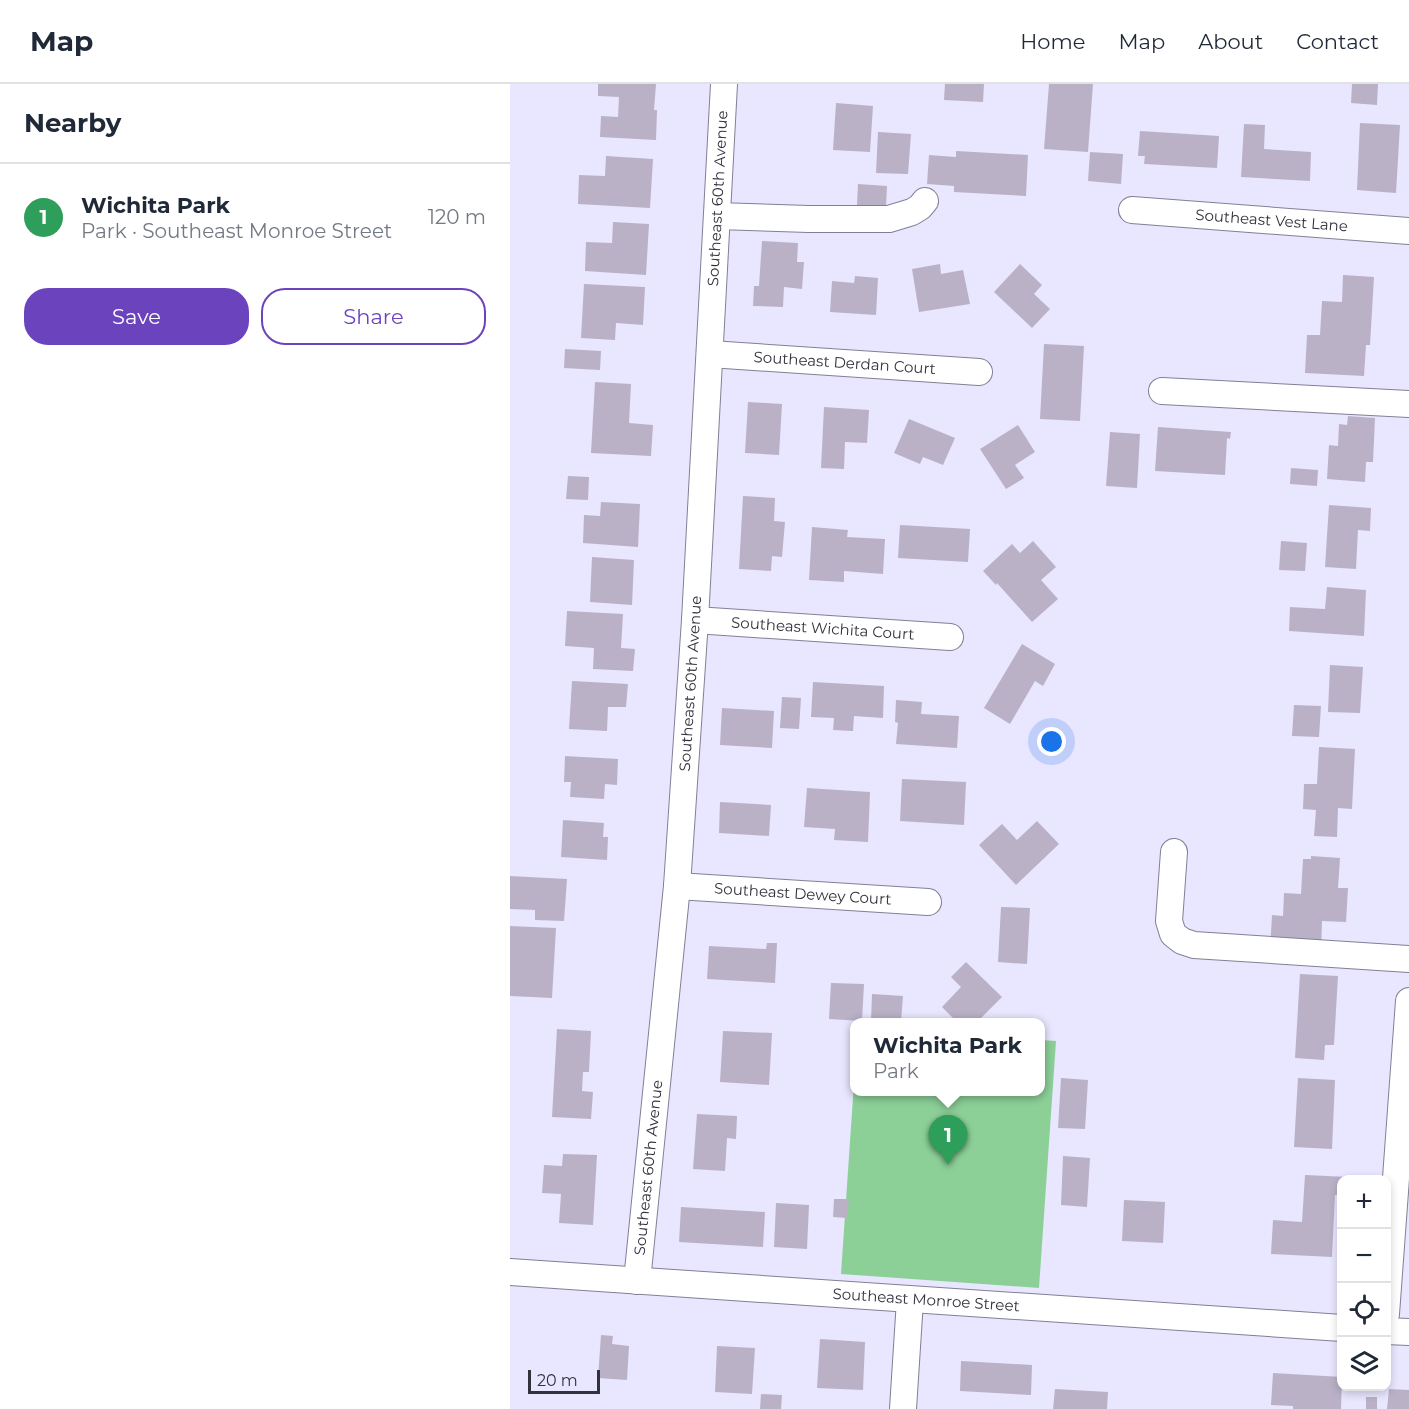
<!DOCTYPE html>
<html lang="en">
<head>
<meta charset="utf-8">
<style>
  body { margin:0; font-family:Montserrat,sans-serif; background:#f6f6f7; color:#1f2937 }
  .controls { position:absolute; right:18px; bottom:18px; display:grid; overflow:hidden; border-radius:12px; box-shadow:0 3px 9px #0003 }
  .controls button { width:54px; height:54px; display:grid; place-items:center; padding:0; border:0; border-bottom:2px solid #e0e1e3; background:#fff; color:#1f2937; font:30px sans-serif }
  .scale { position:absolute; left:18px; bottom:15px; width:72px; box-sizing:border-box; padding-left:6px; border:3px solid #33313b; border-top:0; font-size:16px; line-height:21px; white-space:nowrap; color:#33313b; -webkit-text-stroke:4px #e9e6ff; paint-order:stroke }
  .you { position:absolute; left:542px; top:658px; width:21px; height:21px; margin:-15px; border:4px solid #fff; border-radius:50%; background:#1a73e8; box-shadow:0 0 0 9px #1a73e833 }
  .badge { display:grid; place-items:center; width:39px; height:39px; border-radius:50%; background:#6b44bd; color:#fff; font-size:20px; font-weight:700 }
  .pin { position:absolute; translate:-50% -50px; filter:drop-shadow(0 2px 3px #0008) }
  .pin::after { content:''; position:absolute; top:32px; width:21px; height:18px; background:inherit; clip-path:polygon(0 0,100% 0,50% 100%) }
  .popup { position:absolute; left:340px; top:934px; width:195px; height:78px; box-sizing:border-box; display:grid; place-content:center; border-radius:12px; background:#fff; filter:drop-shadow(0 2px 4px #0005); font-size:20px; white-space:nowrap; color:#747a83 }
  .popup b { font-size:22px; color:#1f2937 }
  .popup::after { content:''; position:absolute; left:50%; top:100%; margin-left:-12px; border:12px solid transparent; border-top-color:#fff }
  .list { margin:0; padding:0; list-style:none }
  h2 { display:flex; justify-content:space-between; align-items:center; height:78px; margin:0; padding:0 24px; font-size:26px }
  h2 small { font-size:20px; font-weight:400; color:#747a83 }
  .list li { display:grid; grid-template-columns:39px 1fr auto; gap:18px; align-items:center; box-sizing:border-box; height:108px; padding:0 24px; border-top:2px solid #e0e1e3 }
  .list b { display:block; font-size:22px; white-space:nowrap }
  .list p { margin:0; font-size:20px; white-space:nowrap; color:#747a83 }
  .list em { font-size:20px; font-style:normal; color:#747a83 }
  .actions { display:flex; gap:12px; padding:18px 24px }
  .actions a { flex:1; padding:14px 0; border:2px solid #6b44bd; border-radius:24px; text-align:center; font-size:21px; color:#6b44bd }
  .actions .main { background:#6b44bd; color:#fff }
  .icon { flex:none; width:33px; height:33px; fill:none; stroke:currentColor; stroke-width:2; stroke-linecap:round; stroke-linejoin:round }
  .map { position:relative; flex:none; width:899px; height:1325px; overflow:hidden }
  header { display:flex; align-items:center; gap:36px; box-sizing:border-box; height:84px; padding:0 30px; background:#fff; border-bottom:2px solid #e0e1e3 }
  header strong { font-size:28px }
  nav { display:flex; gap:33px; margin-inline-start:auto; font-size:21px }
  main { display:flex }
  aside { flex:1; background:#fff }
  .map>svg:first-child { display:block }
  .green { fill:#8cd098 }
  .building { fill:#bbb1c7 }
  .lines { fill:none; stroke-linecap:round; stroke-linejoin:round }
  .minor-casing { stroke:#827f95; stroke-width:28 }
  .minor { stroke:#fff; stroke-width:26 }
  .labels { text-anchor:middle; stroke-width:4.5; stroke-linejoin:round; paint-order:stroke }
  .street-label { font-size:15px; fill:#33313b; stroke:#e9e6ff }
</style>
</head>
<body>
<header>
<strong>Map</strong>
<nav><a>Home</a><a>Map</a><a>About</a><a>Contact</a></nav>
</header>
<main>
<aside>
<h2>Nearby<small></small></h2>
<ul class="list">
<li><span class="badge" style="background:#2e9e5b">1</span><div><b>Wichita Park</b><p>Park · Southeast Monroe Street</p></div><em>120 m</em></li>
</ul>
<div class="actions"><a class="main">Save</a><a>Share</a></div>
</aside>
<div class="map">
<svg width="899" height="1325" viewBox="0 0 899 1325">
  <rect width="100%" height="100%" fill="#e9e6ff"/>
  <path class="green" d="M531 956 546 957 529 1204 331 1190 345 984V1008H531Z"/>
  <path class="building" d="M88 0H146L144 26H147L146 56 90 53 91 32 108 33 109 13 88 12Z
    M435 0H474L473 18 434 16Z
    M539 0H583L578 68 534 65Z
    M842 0H868L867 21 841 19Z
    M326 19 363 22 360 68 323 66Z
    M850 39 890 41 886 109 847 106Z
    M734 40 755 41 754 65 801 68 800 97 731 93Z
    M630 47 709 52 707 84 634 80 635 72H628Z
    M368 48 401 50 398 90 366 89Z
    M446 67 518 71 516 112 444 108V102L417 100 419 71 446 73Z
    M580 68 613 70 611 100 578 97Z
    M96 72 143 75 140 124 68 120 69 91 95 92Z
    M348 100 377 102 376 123 347 121Z
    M103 138 139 140 136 191 75 187 76 158 102 159Z
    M252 157 288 159 287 178H294L292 205 274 203 273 223 243 222 244 202H249Z
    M430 180 431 190 453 186 460 220 409 228 402 185Z
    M510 180 532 201 524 210 540 225 522 244 484 208Z
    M833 191 864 193 860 261H856L854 292 795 289 797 251H810L812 217 832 218Z
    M345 192 368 194 366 231 320 228 322 197 344 199Z
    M74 200 135 203 133 241 106 239 105 256 71 254Z
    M534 260 574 262 570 337 530 335Z
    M55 265 91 267 90 286 54 284Z
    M85 298 121 300 119 339 143 341 141 372 81 369Z
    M238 318 272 320 269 371 235 369Z
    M314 323 359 326 357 359 335 358 334 385 311 384Z
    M838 332 865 334 863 378H856L855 398 817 395 819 361 828 362 829 340 837 341Z
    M399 335 445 354 433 381 413 373 410 380 384 369Z
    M508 341 525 368 505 381 514 394 496 405 470 365Z
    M648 343 721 348 720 355 717 354 715 391 645 387Z
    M600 348 630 350 627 404 596 402Z
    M781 384 808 386 807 402 780 400Z
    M58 392 79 393 78 416 56 415Z
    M233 412 265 414 264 437 275 438 272 473 262 472 261 487 229 485Z
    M91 418 130 420 128 463 73 459 74 431 90 432Z
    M819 421 861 424 860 447 848 446 846 485 815 483Z
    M390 441 460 445 458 478 388 474Z
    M302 443 338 446 337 453 375 455 373 490 334 487V498L299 496Z
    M523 457 546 483 531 496 548 515 522 538 487 499 486 501 473 487 502 460 510 469Z
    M771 457 797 459 795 487 769 486Z
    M82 473 124 476 122 521 80 518Z
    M817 503 856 506 854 552 779 547 780 523 815 525Z
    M57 527 113 530 111 564 125 565 123 587 83 585 84 564 55 562Z
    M512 560 545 580 533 602 525 597 500 640 474 624Z
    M820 581 853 583 850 629 818 628Z
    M62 597 118 600 116 623H98L97 647 59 645Z
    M303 598 374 602 373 634 344 632 343 647 323 646 324 634 301 633Z
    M272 613 291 614 289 645 270 644Z
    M386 616 412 618 411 630 449 632 447 664 386 660 388 639 385 638Z
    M784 621 811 622 809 653 782 652Z
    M212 624 264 627 262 664 210 661Z
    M809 663 845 665 842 725 828 724 827 753 804 752 806 726 793 725 794 700H807Z
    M55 672 108 675 107 701 95 700 94 715 60 713 61 698H54Z
    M392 695 456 698 454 741 390 737Z
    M297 704 360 708 358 758 324 756 325 745 294 743Z
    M210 718 261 721 259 752 209 749Z
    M53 736 94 739 93 753H98L97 776 51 773Z
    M527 737 549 760 506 801 469 761 492 740 507 756Z
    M801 772 830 774 828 804H838L836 838 812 837 811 869 760 866 762 831 773 832 774 809 791 810 793 775H801Z
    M0 792 57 795 54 837 25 836V826L0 825Z
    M491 823 520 824 517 880 488 878Z
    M0 842 46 844 42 914 0 912Z
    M257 859H267L265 899 197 895 199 862 256 865Z
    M456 878 492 913 467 938H447L432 923 451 903 441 893Z
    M790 890 828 892 824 961H815L814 976 785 974Z
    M321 899 354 900 352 937 319 935Z
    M362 910 393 912 391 938H361Z
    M47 945 81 947 79 988H73L72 1007 83 1008 81 1035 42 1033Z
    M213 947 262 949 259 1001 210 998Z
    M551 994 578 996 575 1045 548 1044Z
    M788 994 825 996 822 1065 784 1063Z
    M187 1030 227 1032 226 1055 217 1054 215 1087 183 1085Z
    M53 1070 87 1071 83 1141 49 1139 51 1110 32 1109 34 1081 52 1082Z
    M553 1072 580 1074 577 1123 551 1121Z
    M795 1091 839 1093V1096H832V1111H825L822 1173 761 1170 763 1136 792 1138Z
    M324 1115H339L337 1134 323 1133Z
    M614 1116 655 1118 653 1159 612 1157Z
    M266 1119 299 1121 297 1165 264 1163Z
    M171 1123 255 1128 253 1163 169 1158Z
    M91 1251 103 1252 102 1260 119 1262 117 1296 88 1294Z
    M310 1255 355 1258 353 1306 307 1304Z
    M207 1262 245 1264 242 1310 205 1308Z
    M451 1277 522 1281 521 1311 450 1307Z
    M763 1289 832 1293 831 1325H783V1322L761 1321Z
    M545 1305 598 1308 597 1325H543Z
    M879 1305 899 1306V1325H877Z
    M251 1310 272 1311 271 1325H250Z
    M856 1313H867V1325H856Z"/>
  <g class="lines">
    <g class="minor-casing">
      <g id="minor">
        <path id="s1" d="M622 126 899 147"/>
        <path d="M207 132 299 135H379L402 128 410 123 415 117"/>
        <path id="s2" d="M200 270 469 288"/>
        <path d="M652 307 899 320"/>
        <path id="s3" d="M185 536 440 553"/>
        <path d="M664 768 659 837 663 850 672 857 684 861 899 875"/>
        <path id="s4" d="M167 802 418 818"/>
        <path id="s5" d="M0 1188 832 1244"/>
        <path id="s6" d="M127 1197 167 802 185 536 214 0"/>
        <path d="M876 1230 899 917"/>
        <path d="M876 1247 899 1248"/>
        <path d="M393 1325 400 1216"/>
      </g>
    </g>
    <use href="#minor" class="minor"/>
  </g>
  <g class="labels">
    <g class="street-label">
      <text dy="5" stroke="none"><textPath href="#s6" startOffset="1086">Southeast 60th Avenue</textPath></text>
      <text dy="5" stroke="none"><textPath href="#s1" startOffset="140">Southeast Vest Lane</textPath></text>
      <text dy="5" stroke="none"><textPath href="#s2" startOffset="135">Southeast Derdan Court</textPath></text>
      <text dy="5" stroke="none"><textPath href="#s3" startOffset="128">Southeast Wichita Court</textPath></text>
      <text dy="5" stroke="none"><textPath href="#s6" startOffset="600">Southeast 60th Avenue</textPath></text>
      <text dy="5" stroke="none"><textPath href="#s4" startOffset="126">Southeast Dewey Court</textPath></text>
      <text dy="5" stroke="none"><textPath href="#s6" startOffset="114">Southeast 60th Avenue</textPath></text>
      <text dy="5" stroke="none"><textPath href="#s5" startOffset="417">Southeast Monroe Street</textPath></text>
    </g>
  </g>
</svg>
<div class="controls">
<button>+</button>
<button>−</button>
<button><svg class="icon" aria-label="locate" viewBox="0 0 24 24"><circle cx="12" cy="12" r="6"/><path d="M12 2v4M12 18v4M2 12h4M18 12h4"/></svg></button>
<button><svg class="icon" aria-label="layers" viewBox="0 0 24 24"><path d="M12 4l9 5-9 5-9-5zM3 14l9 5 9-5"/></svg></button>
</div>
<div class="scale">20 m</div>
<div class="you"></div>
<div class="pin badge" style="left:438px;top:1081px;background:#2e9e5b">1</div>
<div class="popup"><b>Wichita Park</b>Park</div>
</div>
</main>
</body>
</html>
